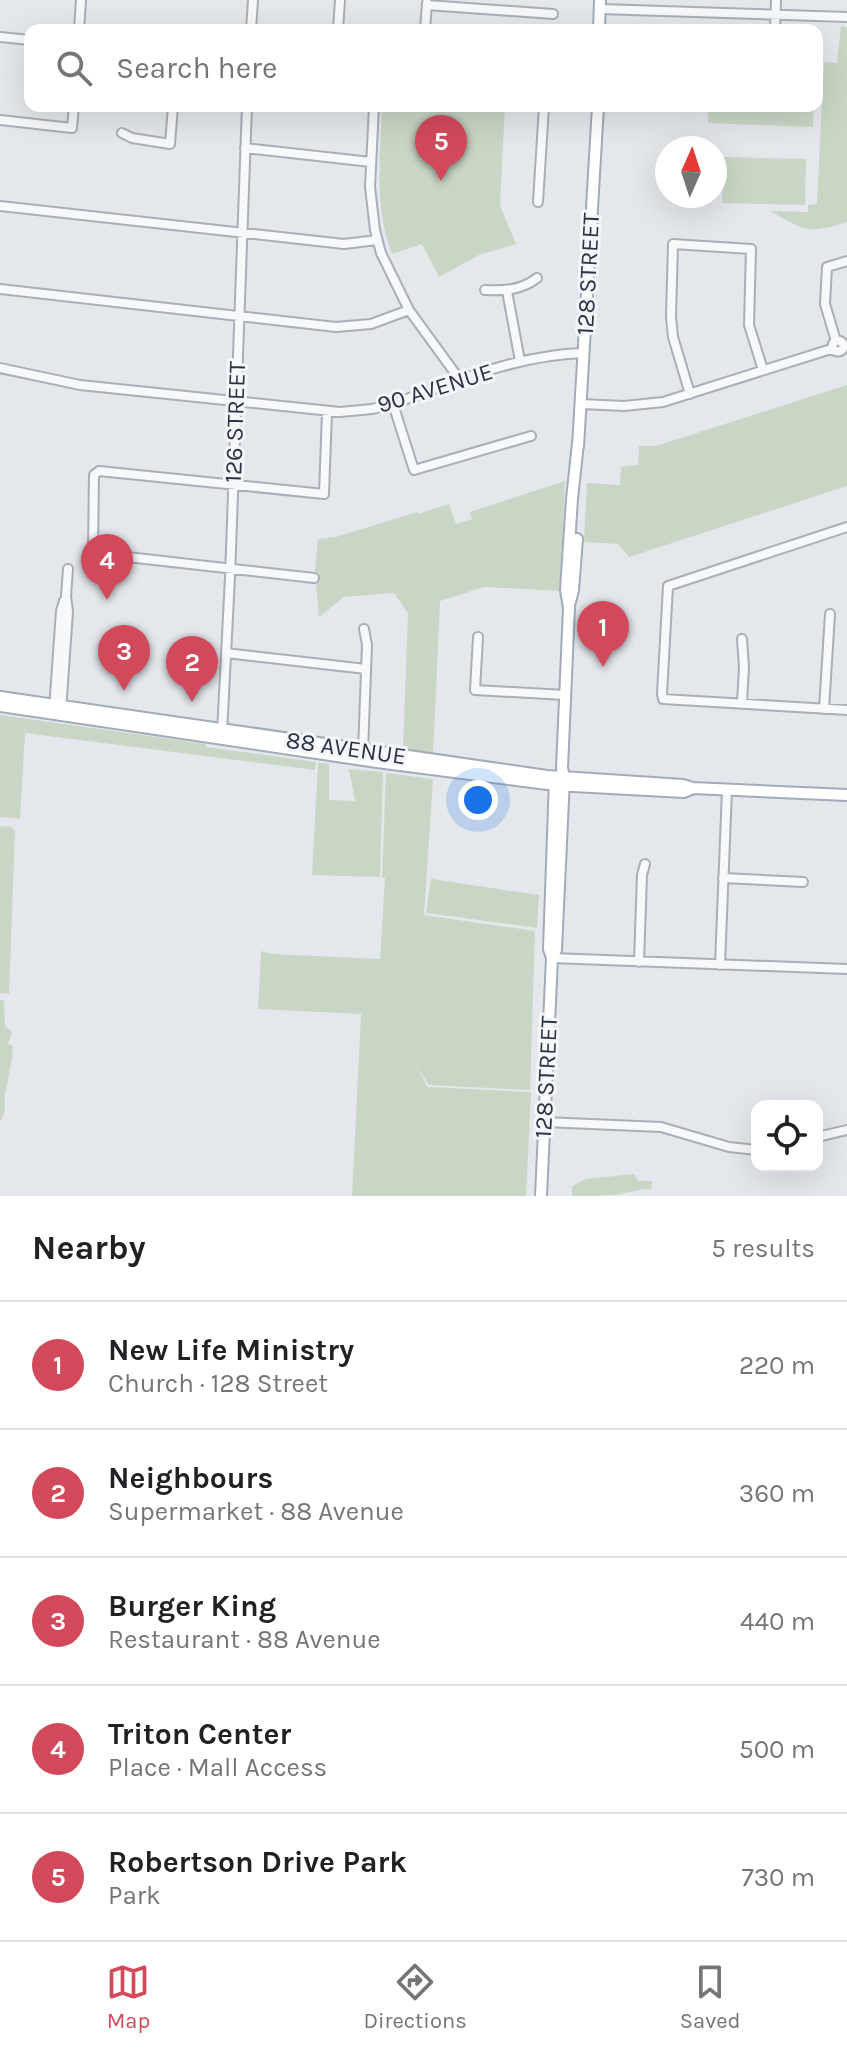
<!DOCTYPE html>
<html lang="en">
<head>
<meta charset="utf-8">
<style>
  body { margin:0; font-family:Karla,sans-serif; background:#f2f2f2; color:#202124 }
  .controls { position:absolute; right:24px; bottom:24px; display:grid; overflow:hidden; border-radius:16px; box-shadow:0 8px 32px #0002 }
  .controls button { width:72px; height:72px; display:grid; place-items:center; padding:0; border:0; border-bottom:2px solid #e0e0e0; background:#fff; color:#202124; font:40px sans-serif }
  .compass { position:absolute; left:655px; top:136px; width:72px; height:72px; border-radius:50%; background:#fff; box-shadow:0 8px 32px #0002; rotate:3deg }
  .you { position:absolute; left:478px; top:800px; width:28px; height:28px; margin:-20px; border:6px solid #fff; border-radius:50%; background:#1a73e8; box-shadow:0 0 0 12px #1a73e833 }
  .badge { display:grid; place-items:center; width:52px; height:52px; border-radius:50%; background:#d1495b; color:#fff; font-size:26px; font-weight:700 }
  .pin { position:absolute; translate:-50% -66px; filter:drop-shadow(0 2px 4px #0008) }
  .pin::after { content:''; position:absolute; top:42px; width:28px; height:24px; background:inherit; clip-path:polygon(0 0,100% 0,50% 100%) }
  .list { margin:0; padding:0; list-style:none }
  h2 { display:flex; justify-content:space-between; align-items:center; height:104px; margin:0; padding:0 32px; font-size:34px }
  h2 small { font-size:26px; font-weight:400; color:#757577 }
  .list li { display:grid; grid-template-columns:52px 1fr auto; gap:24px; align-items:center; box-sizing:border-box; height:128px; padding:0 32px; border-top:2px solid #e0e0e0 }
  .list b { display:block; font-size:30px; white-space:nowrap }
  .list p { margin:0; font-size:26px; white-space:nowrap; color:#757577 }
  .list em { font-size:26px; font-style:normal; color:#757577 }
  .icon { flex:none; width:44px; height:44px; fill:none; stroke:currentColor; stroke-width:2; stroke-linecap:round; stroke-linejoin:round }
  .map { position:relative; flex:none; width:847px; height:1196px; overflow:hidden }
  .search { position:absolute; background:#fff; box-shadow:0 8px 32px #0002; left:24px; right:24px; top:24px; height:88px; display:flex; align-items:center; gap:20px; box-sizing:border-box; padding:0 28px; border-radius:16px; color:#757577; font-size:30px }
  .sheet { height:744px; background:#fff }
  nav { display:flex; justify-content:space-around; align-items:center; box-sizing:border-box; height:112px; border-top:2px solid #e0e0e0; background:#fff; font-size:22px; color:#757577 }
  nav a { display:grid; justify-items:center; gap:4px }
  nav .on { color:#d1495b }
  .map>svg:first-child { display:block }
  .green { fill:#c9d6c5 }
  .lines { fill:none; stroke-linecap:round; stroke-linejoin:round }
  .minor-casing { stroke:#a9aeb7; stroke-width:12 }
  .major-casing { stroke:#a3abb8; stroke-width:14 }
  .minor { stroke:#f7f8fa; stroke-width:8 }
  .major { stroke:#fff; stroke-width:10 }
  .labels { text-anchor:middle; stroke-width:6; stroke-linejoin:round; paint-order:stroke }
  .street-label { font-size:24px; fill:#2b3445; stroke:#f4f6f9 }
</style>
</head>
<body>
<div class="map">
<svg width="847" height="1196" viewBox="0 0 847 1196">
  <rect width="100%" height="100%" fill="#e4e7ec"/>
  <path class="green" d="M841 26 847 27V222C807 235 805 230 770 211L808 212V205L817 204 824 62 837 63Z
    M382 106H505L500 206 516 244 479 255 439 277 422 244 392 254C374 208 380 154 382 106Z
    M708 106H814L813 127 708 123Z
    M724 157 806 159 805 205 722 203Z
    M847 385V486L629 557 618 544 584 542 587 483 620 485 621 467 638 465 639 446H656Z
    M565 481 560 591 484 587 440 601 433 754 403 750 408 613 394 593 344 597 319 617 315 572 318 539 336 537 417 512 418 514 449 504 456 524 472 519 470 512Z
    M0 715 206 744V747L316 762 315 770 25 733 20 819 0 817Z
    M318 763 329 764V800L355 801 349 769 383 772 380 877 312 875Z
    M386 773 433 779 424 915 535 931 530 1090 429 1085 415 1064 428 1087 531 1092 526 1196H352L361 1014 258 1009 261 951 272 954 380 959 385 878H382Z
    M0 826 11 827 15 831 9 994 0 993Z
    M431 879 539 895 537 928 426 913Z
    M0 1000H4L5 1026 12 1032 8 1044 13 1046C12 1063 8 1079 5 1095 4 1106 7 1112 0 1122Z
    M634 1174 638 1181H652L651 1189C638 1189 625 1194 612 1195 599 1196 585 1196 572 1196V1186L586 1179Z"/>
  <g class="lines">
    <g class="minor-casing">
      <path id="minor" d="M427 5 553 14
        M600 9 847 17
        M79 30 81 0
        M251 30 253 0
        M338 30 340 0
        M425 30 427 3
        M775 30 776 0
        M0 37 30 40
        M374 106 370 187 375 230 381 253 409 310 460 380
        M0 120 72 128 74 106
        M122 133 132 138 170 144 173 106
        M245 148 371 162
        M538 202 544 106
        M0 206 344 244 377 240
        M0 289 336 327 371 324 409 310
        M485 290C504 291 522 290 537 278
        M507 291 520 361
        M832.5 346a5.5 5.5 0 1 1 11 0a5.5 5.5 0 1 1-11 0Z
        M836 341 825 304 827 267 847 261
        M0 368 80 385 340 412 372 409 393 404C454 382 517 355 583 353
        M690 394 673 337 671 317 673 244 751 249 749 325 763 370
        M393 404 414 470 531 436
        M581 404 624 406 663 402 828 350H834
        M847 527 668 586 662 694 663 699 847 710
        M314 578 101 554 93 550 94 475 99 471 324 494 327 412
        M478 637 475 690 565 695
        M226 653 366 669
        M742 703 744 667 742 639
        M824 709 830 614
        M54 710 61 611 64 601
        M61 711 68 611 66 596 68 569
        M222 733 230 577 247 106
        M363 751 367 645 364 629
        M723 878 803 882
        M552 958 847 969
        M639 962 642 875 645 864
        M720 965 727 790
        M544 1122 661 1127 729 1147 757 1150
        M817 1137 847 1130"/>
    </g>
    <g class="major-casing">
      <path id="major" d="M599 30 600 0
        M578 447 598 106
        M570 602 573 590 577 539
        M0 697 547 776 683 785 693 788 847 795
        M0 706 377 762 555 785 684 792 691 789
        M552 958 549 949 555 779
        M541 1196 552 958 556 950 564 778 562 768 569 608 566 590 572 499 578 443"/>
    </g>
    <use href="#minor" class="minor"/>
    <use href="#major" class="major"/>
  </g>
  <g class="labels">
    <g class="street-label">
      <text transform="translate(588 274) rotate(-87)" y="8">128 STREET</text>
      <text transform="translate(435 388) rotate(-17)" y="8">90 AVENUE</text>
      <text transform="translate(235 422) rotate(-88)" y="8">126 STREET</text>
      <text transform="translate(346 748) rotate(8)" y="8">88 AVENUE</text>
      <text transform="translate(546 1077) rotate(-87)" y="8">128 STREET</text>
    </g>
  </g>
</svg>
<div class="controls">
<button><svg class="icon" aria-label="locate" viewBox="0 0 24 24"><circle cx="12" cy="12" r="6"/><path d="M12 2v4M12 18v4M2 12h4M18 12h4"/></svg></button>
</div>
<svg class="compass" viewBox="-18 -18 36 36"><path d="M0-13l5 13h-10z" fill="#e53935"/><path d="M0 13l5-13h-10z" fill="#757577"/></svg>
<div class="you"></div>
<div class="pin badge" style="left:603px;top:667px">1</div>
<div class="pin badge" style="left:192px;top:702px">2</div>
<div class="pin badge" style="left:124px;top:691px">3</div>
<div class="pin badge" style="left:107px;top:600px">4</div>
<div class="pin badge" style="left:441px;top:181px">5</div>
<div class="search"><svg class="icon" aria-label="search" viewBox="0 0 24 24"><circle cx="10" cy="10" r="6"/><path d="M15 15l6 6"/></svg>Search here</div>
</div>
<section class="sheet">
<h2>Nearby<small>5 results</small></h2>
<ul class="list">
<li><span class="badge">1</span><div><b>New Life Ministry</b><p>Church · 128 Street</p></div><em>220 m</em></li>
<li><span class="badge">2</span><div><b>Neighbours</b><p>Supermarket · 88 Avenue</p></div><em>360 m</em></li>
<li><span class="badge">3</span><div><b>Burger King</b><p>Restaurant · 88 Avenue</p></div><em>440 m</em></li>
<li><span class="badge">4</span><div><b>Triton Center</b><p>Place · Mall Access</p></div><em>500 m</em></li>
<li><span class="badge">5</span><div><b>Robertson Drive Park</b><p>Park</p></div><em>730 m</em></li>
</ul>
</section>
<nav>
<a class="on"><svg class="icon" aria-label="map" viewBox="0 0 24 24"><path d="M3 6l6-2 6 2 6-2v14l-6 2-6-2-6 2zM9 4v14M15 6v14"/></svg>Map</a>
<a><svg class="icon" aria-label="directions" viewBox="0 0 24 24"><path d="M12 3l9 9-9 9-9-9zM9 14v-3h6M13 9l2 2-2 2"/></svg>Directions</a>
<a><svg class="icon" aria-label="saved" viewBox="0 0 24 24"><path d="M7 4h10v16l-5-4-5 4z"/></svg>Saved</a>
</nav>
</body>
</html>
